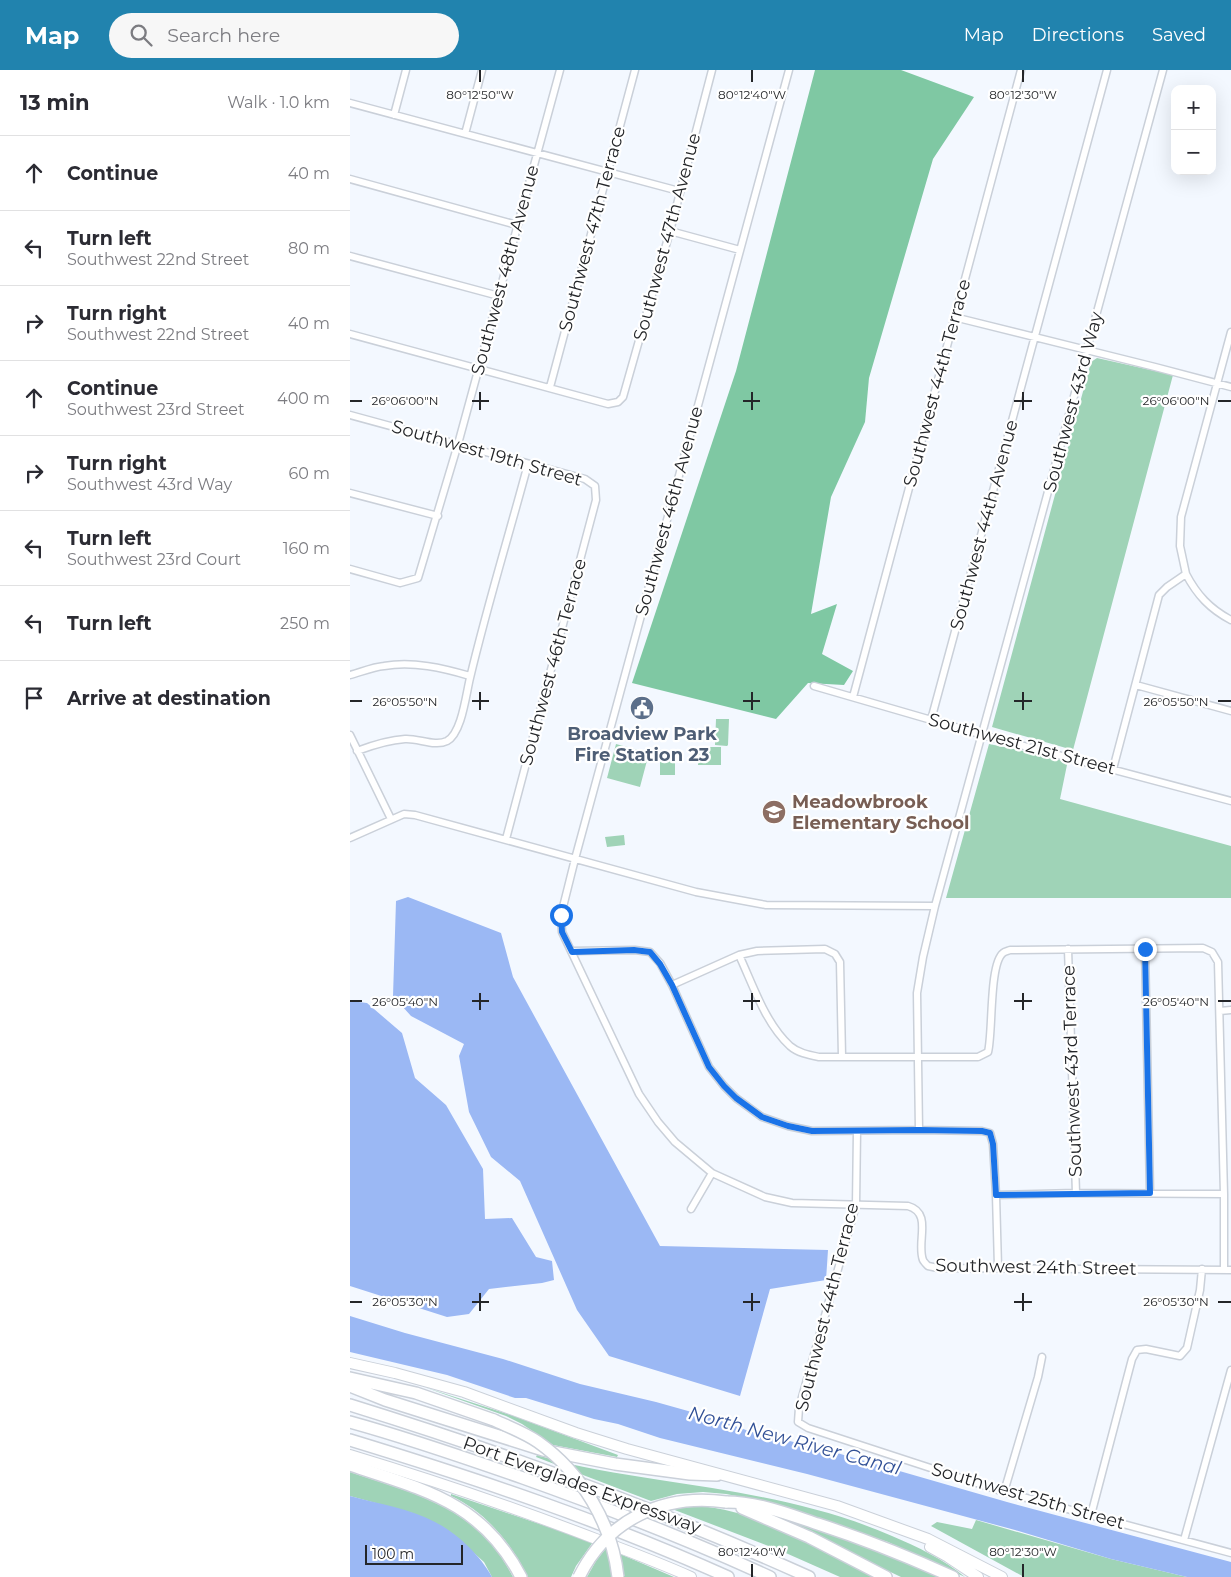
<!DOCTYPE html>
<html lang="en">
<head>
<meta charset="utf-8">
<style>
  body { margin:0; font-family:Montserrat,sans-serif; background:#f7f7f7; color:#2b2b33 }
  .controls { position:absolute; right:15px; top:15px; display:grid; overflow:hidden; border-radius:10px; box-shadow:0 5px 20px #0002 }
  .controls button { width:45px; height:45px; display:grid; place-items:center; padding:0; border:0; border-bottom:1px solid #e1e1e2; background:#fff; color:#2b2b33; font:25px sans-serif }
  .scale { position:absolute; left:15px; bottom:12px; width:98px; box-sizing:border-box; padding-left:5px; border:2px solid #242629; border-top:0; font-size:14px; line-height:18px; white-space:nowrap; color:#242629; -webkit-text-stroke:4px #fff; paint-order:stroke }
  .stop { position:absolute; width:15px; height:15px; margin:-11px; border:4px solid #1a73e8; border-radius:50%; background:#fff }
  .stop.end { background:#1a73e8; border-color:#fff; box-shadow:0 1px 5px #0008 }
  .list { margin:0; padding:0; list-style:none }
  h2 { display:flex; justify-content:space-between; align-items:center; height:65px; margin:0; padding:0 20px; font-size:21px }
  h2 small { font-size:16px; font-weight:400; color:#7c7c81 }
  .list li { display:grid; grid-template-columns:32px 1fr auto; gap:15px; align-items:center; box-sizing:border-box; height:75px; padding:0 20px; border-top:1px solid #e1e1e2 }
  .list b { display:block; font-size:19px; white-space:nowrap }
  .list p { margin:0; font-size:16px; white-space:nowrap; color:#7c7c81 }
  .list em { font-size:16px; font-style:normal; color:#7c7c81 }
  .icon { flex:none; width:28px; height:28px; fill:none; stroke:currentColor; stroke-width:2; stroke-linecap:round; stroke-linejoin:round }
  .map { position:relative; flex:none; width:881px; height:1507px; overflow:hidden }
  header { display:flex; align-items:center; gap:30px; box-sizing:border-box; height:70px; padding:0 25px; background:#2183ae; color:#fff }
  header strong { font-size:24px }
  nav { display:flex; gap:28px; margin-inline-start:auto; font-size:18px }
  .search { width:350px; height:45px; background:#f7f7f7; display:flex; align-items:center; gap:12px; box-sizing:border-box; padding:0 18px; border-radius:28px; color:#7c7c81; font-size:19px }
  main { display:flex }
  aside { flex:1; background:#fff }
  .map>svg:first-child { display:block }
  .green { fill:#9fd3b7 }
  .forest { fill:#7fc8a3 }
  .water { fill:#9bb8f4 }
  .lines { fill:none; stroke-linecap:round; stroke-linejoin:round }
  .minor-casing { stroke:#cad0d9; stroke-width:9 }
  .primary-casing { stroke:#cad0d9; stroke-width:12 }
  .motorway-casing { stroke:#cad0d9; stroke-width:14 }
  .minor { stroke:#fff; stroke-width:6 }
  .primary { stroke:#fff; stroke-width:10 }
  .motorway { stroke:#fff; stroke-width:11 }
  .motorway-bridge-casing { stroke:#cad0d9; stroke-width:14; stroke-linecap:butt }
  .motorway-bridge { stroke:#fff; stroke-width:11 }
  .route { stroke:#1a73e8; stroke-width:6 }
  .ticks { fill:none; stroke:#242629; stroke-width:2 }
  .labels { text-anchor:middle; stroke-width:4.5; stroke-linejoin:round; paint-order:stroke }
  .street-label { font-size:18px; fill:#242629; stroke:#fff }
  .service-label { font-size:18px; font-weight:bold; fill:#4e5e75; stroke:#fff }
  .education-label { font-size:18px; font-weight:bold; fill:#785e54; stroke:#fff; text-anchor:start }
  .water-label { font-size:19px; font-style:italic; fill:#315096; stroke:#fff }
  .ticks-label { font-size:12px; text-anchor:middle; fill:#242629; stroke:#fff; stroke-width:4.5; stroke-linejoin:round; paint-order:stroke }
</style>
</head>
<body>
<header>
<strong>Map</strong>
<div class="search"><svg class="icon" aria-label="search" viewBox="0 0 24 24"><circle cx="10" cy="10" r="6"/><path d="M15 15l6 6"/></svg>Search here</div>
<nav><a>Map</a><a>Directions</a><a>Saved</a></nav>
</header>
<main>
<aside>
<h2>13 min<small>Walk · 1.0 km</small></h2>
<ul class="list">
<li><svg class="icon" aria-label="ahead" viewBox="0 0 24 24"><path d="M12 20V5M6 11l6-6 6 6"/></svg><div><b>Continue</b></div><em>40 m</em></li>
<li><svg class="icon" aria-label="left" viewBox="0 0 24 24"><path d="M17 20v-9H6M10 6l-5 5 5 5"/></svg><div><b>Turn left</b><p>Southwest 22nd Street</p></div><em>80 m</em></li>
<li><svg class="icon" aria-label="right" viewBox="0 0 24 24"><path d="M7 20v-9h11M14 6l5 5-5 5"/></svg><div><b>Turn right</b><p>Southwest 22nd Street</p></div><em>40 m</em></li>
<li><svg class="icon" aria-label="ahead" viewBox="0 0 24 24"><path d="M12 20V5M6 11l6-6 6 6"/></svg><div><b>Continue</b><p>Southwest 23rd Street</p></div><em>400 m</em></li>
<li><svg class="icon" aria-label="right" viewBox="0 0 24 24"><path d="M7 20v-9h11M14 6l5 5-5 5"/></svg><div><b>Turn right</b><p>Southwest 43rd Way</p></div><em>60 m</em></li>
<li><svg class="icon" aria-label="left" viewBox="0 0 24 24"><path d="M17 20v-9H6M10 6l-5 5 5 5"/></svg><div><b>Turn left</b><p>Southwest 23rd Court</p></div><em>160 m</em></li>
<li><svg class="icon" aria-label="left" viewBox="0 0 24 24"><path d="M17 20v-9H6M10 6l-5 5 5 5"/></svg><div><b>Turn left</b></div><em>250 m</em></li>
<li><svg class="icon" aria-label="arrive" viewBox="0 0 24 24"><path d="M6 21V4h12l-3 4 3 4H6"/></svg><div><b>Arrive at destination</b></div></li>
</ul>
</aside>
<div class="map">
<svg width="881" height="1507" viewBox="0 0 881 1507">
  <rect width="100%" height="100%" fill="#f3f8ff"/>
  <path class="green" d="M747 288 823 305 723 680 642 657 741 292Z
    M366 649H379L378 675 377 676 365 675Z
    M266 674 299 683 290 717 257 708Z
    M639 674 718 690 710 729 881 776V828H596Z
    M348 677H371V695H348Z
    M310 691H325V705H310Z
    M274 765 275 775 257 777 255 767Z
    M74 1317 161 1345 268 1385 267 1387 203 1375 172 1354 156 1346Z
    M187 1385C228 1398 268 1403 310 1410 389 1422 469 1434 542 1466 568 1477 593 1489 615 1507L538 1472 408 1430 376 1424 353 1422 327 1424 301 1431 186 1387Z
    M0 1402C68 1425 127 1437 163 1507H142L134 1492 104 1465 62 1443 0 1426Z
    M101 1424 243 1472 226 1496 221 1507H178C161 1473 136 1442 101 1426Z
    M350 1436C413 1442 472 1479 529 1507H490L429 1480 322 1439Z
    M437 1448 496 1467 593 1507H551L435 1452Z
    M626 1450 761 1489 837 1507H674L581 1456 587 1452 622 1459Z
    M256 1478 324 1507H237L246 1491Z"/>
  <path class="forest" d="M465 0H551L624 27 583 89 519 308 515 352 481 427 461 544 487 534 472 584 503 601 494 615 458 613 426 649 282 613 386 301Z"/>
  <path class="water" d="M58 827 151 863 163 907 310 1176 478 1180 476 1210 420 1219 390 1326 259 1286 227 1240 170 1111 141 1087 119 1042 109 986 114 974 61 946 43 926 46 831Z
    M0 931 17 933 52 963 65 1008 96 1035 133 1099 135 1149 162 1148 186 1187 202 1191 204 1210 192 1213 139 1219 119 1244 97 1247 0 1216Z
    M0 1246 55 1263 153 1289 230 1314 306 1332 363 1348 396 1360 487 1383 657 1432 881 1492V1507H837L761 1489 665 1460 457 1404 310 1368 268 1354 244 1349 176 1328H165L97 1305 0 1282Z
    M0 1426C28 1434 59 1438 85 1452 107 1463 130 1485 142 1507H0Z"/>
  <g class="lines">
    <g class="minor-casing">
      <path id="minor" d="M439 0 225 789 211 845 212 862 289 1024 308 1052 325 1072 362 1103 415 1127 442 1133 558 1136C583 1143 566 1172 573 1190 574 1192 576 1194 578 1196L588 1198 881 1200
        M0 33 329 121
        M44 45 56 0
        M115 64 132 0
        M0 109 167 155
        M320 161 390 180
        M0 186 149 226
        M604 247 805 297 881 317
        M0 264 258 334 268 332 273 327 320 161 362 0
        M200 317 285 0
        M0 345 235 409 245 416 246 430 156 769
        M0 423 88 446
        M0 499 50 513 68 508 108 374 210 0
        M836 504C847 525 860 539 881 550
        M0 605C11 602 23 597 34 596 63 591 93 598 120 606
        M786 615 881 641
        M464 616 633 665 881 731
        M503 627 671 0
        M581 650 757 0
        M0 665 41 749
        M7 681C23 675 38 670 55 669 68 668 85 677 97 671 112 663 116 624 120 608 137 536 159 465 178 394
        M763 699 809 525 817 517 836 504 830 476 831 447 881 262
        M0 768 54 744 65 745 346 822 416 835 585 836
        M718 879 726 1123
        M795 879 800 1123
        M222 881 285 880 300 882 310 893 322 915 359 997 374 1016 386 1028 412 1047 438 1056 462 1061 569 1060 632 1061 640 1063 643 1074 646 1125 648 1197
        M389 885C403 915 415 953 440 976 448 983 459 985 469 987H628L638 982C643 963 639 894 653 883 655 881 658 881 660 880L853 878 862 882 868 892 874 1124V1200
        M322 915 389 885 407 881 475 879 485 884 490 892 492 986
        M870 941 881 940
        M569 1060 567 923 573 887 585 836 813 0
        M507 1061 506 1135 449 1338 448 1352 458 1358 654 1422 881 1483
        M646 1125 726 1123 874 1124
        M341 1139 362 1103
        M654 1422 688 1307 692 1287
        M741 1445 782 1289 787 1280 796 1279 830 1286 837 1278 850 1220 852 1199
        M834 1470 881 1300"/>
    </g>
    <g class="primary-casing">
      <path id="primary" d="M0 1293 45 1303 114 1322 226 1363 277 1379 487 1436 578 1469 652 1507
        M0 1385C83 1410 165 1438 246 1469 278 1481 310 1493 341 1507
        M580 1477 598 1487 628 1507"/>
    </g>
    <g class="motorway-casing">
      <path id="motorway" d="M0 1308 66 1323 144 1350
        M0 1316 35 1330 193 1380 265 1394 340 1404 367 1405
        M0 1335C158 1384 309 1439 459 1507
        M0 1352C58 1368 116 1388 173 1408 257 1438 340 1470 420 1507
        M0 1370C128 1409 256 1452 378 1507
        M0 1395C74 1420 132 1432 171 1507
        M376 1432C408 1432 438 1444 468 1454 514 1469 559 1487 603 1507
        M392 1438 459 1467 536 1507"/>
    </g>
    <use href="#minor" class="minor"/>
    <use href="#primary" class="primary"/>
    <use href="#motorway" class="motorway"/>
    <g class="motorway-bridge-casing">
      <path id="motorway-bridge" d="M144 1350C159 1357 175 1363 188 1372 232 1403 262 1454 268 1507
        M229 1507C257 1450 313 1423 376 1432"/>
    </g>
    <use href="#motorway-bridge" class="motorway-bridge"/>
  </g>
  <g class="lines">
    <path class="route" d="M211 845 212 862 222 882 284 880 300 882 310 894 322 915 359 997 374 1016 386 1028 412 1047 438 1056 462 1061 569 1060 632 1061 640 1063 643 1074 646 1125 800 1123 795 879"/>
  </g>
  <path class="ticks" d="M130 0V12M402 0V12M673 0V12M130 322V340M402 322V340M673 322V340M0 331H12M122 331H139M393 331H410M664 331H682M868 331H881M130 622V640M402 622V640M673 622V640M0 631H12M122 631H139M393 631H410M664 631H682M868 631H881M130 923V940M402 923V940M673 923V940M0 931H12M122 931H139M393 931H410M664 931H682M868 931H881M130 1223V1241M402 1223V1241M673 1223V1241M0 1232H12M122 1232H139M393 1232H410M664 1232H682M868 1232H881M402 1494V1507M673 1494V1507"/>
  <defs>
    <g id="civic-disc" transform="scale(1.25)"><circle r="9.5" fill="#5c6f8a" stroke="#fff"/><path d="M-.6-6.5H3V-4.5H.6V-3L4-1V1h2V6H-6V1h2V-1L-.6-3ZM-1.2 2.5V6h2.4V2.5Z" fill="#fff"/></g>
    <g id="school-disc" transform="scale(1.25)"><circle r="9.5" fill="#8d6e63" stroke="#fff"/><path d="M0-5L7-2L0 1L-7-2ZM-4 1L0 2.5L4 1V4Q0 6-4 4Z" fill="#fff"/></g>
  </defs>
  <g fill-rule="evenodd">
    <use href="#civic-disc" x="292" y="638"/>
    <use href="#school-disc" x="424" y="742"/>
  </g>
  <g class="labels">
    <g class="street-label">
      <text transform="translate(242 159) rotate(-75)" y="6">Southwest 47th Terrace</text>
      <text transform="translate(317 167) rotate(-75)" y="6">Southwest 47th Avenue</text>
      <text transform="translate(155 200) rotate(-75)" y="6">Southwest 48th Avenue</text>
      <text transform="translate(587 313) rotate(-75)" y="6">Southwest 44th Terrace</text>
      <text transform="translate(723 332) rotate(-75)" y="6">Southwest 43rd Way</text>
      <text transform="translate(137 383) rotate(16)" y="6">Southwest 19th Street</text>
      <text transform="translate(319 441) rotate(-75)" y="6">Southwest 46th Avenue</text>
      <text transform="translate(634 455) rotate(-75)" y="6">Southwest 44th Avenue</text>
      <text transform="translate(203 592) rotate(-75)" y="6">Southwest 46th Terrace</text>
      <text transform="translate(672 674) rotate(15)" y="6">Southwest 21st Street</text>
      <text transform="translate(722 1001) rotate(-92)" y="6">Southwest 43rd Terrace</text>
      <text transform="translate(686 1197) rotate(1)" y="6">Southwest 24th Street</text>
      <text transform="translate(477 1237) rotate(-76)" y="6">Southwest 44th Terrace</text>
      <text transform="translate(232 1415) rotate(20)" y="6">Port Everglades Expressway</text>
      <text transform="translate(678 1426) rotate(16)" y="6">Southwest 25th Street</text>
    </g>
    <g class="service-label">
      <text x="292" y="670">Broadview Park<tspan x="292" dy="21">Fire Station 23</tspan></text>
    </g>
    <g class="education-label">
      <text x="442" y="738">Meadowbrook<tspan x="442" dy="21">Elementary School</tspan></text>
    </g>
    <g class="water-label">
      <text transform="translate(445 1370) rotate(15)" y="7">North New River Canal</text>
    </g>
  </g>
  <g class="ticks-label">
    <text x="130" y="29">80°12'50"W</text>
    <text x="402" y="29">80°12'40"W</text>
    <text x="673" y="29">80°12'30"W</text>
    <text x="55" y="335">26°06'00"N</text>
    <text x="826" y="335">26°06'00"N</text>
    <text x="55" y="636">26°05'50"N</text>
    <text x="826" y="636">26°05'50"N</text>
    <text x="55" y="936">26°05'40"N</text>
    <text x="826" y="936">26°05'40"N</text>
    <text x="55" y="1236">26°05'30"N</text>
    <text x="826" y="1236">26°05'30"N</text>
    <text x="402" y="1486">80°12'40"W</text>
    <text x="673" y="1486">80°12'30"W</text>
  </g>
</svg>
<div class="controls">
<button>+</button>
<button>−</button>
</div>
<div class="scale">100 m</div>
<div class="stop" style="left:211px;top:845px"></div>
<div class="stop end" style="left:795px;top:879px"></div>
</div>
</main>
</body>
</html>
